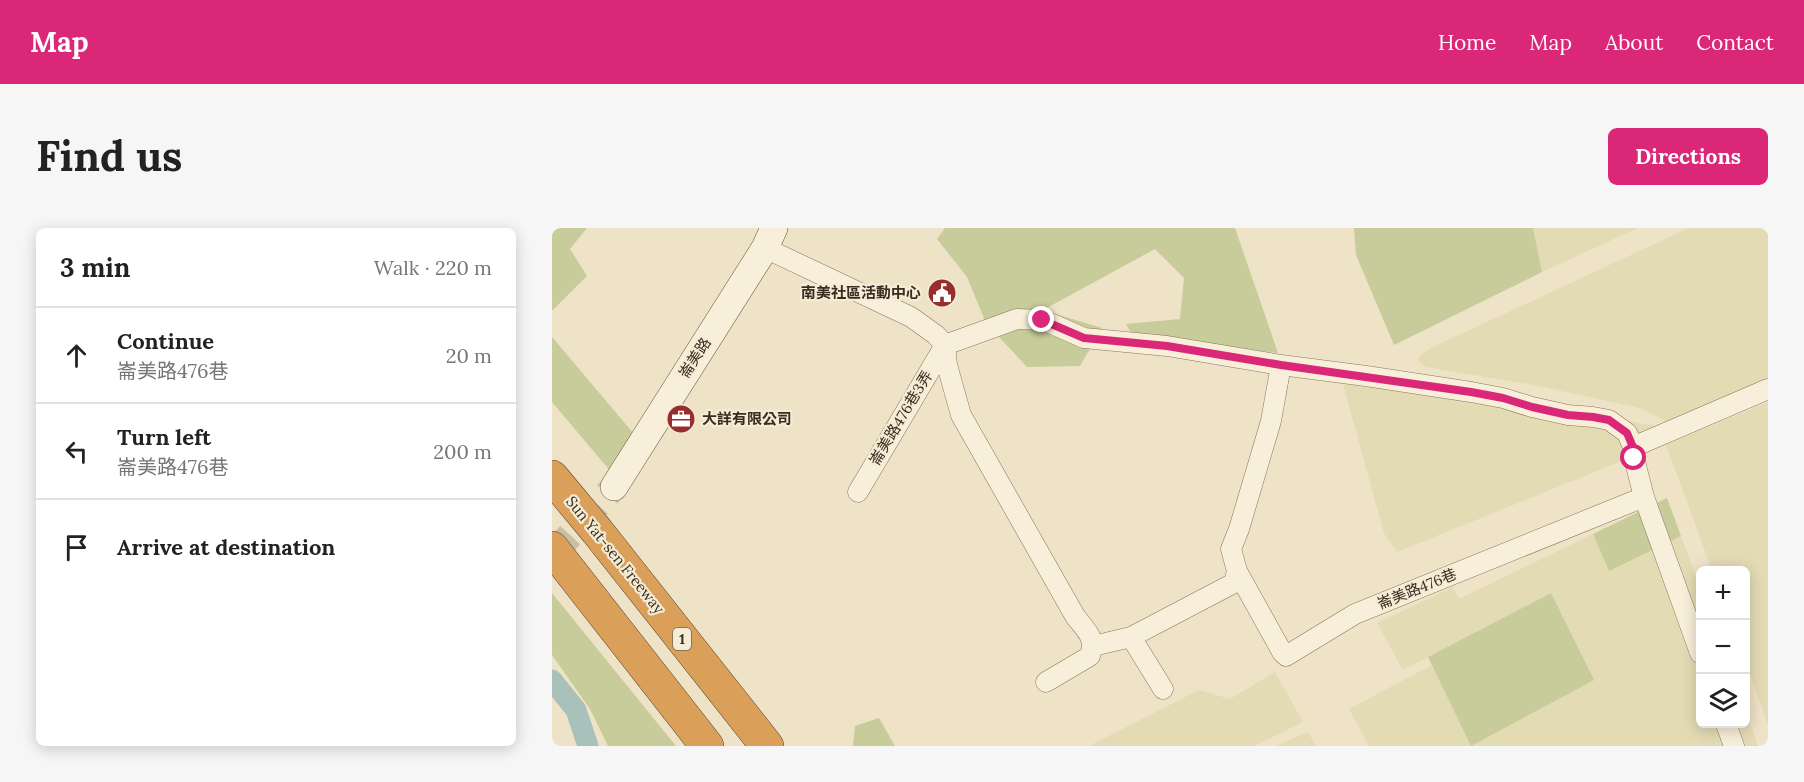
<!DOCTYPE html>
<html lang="en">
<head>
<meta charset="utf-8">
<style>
  body { margin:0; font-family:Lora,"Noto Sans TC",serif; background:#f6f6f6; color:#222 }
  .controls { position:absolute; right:18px; bottom:18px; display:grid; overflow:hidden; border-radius:9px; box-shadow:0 3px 15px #0003 }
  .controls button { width:54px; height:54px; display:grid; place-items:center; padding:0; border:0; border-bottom:2px solid #e0e0e0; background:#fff; color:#222; font:30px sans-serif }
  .stop { position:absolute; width:18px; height:18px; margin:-14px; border:4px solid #db2777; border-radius:50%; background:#fff }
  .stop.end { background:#db2777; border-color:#fff; box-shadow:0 2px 6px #0008 }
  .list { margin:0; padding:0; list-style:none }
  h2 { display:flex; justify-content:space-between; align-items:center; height:78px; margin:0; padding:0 24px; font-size:26px }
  h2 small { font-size:20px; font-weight:400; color:#767676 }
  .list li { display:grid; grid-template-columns:39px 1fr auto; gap:18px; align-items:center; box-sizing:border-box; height:96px; padding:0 24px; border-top:2px solid #e0e0e0 }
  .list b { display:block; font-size:22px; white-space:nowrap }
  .list p { margin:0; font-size:20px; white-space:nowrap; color:#767676 }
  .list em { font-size:20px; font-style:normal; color:#767676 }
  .icon { flex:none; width:33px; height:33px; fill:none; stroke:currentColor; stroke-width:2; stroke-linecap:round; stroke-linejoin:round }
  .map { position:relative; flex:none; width:1216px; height:518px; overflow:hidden; border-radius:9px }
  header { display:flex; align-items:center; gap:36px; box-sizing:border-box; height:84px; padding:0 30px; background:#db2777; color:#fff }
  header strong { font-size:28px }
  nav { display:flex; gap:33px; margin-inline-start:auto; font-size:21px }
  .intro { display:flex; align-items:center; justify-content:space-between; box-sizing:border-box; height:144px; padding:0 36px }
  h1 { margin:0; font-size:42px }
  .button { padding:15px 27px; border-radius:9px; background:#db2777; color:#fff; font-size:21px; font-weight:700 }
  main { display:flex; gap:36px; padding:0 36px }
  aside { flex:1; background:#fff; border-radius:9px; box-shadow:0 3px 15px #0003 }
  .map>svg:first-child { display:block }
  .farmland { fill:#e3dbb4 }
  .green { fill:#c7cc9a }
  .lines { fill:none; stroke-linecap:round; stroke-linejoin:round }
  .canal { stroke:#a8c1ba; stroke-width:21 }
  .secondary-tunnel { stroke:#cabea6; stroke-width:27; stroke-dasharray:27 14; stroke-linecap:butt }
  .street-casing { stroke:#89745c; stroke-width:21 }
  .secondary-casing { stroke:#6b553f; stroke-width:28 }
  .highway-casing { stroke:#574230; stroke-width:34 }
  .street { stroke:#f8efda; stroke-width:20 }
  .secondary { stroke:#f8efda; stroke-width:27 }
  .highway { stroke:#daa05a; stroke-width:33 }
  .route { stroke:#db2777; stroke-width:8 }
  .labels { text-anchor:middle; stroke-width:4.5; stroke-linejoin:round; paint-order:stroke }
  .shield { fill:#f5ecd6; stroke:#726657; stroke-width:1.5 }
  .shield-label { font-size:14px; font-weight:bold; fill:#3a2c20 }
  .poi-label { font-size:15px; font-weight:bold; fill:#3a2c20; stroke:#f5ecd6; text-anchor:end }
  .street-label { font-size:15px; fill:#3a2c20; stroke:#f5ecd6 }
</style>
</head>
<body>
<header>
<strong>Map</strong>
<nav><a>Home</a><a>Map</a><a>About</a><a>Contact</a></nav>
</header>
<div class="intro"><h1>Find us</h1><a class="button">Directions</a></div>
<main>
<aside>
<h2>3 min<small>Walk · 220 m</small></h2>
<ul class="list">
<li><svg class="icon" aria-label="ahead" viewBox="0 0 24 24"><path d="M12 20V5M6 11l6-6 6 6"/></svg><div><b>Continue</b><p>崙美路476巷</p></div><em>20 m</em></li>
<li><svg class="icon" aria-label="left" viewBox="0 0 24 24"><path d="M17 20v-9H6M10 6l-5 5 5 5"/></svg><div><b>Turn left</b><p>崙美路476巷</p></div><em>200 m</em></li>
<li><svg class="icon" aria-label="arrive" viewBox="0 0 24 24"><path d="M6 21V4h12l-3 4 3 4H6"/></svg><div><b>Arrive at destination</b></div></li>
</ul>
</aside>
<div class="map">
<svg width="1216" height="518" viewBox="0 0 1216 518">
  <rect width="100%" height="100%" fill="#eee2c7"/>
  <path class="farmland" d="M981 0H1086L990 44Z
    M1137 0H1216V158L1120 197 1095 183 1083 179 982 157 873 139 866 132 870 126 881 119Z
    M787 142 1004 180 1104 198 1097 222 845 324 832 305Z
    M1216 174V497L1194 435V343L1160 342 1114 217Z
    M1041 306 1057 342 1129 308 1148 361V496H1194V483L1206 518H817L797 481 880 437 919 517 999 365 851 442 825 395 901 359 907 371Z
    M723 444 751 494 702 518H537L647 462 678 471Z
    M756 504 764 518H724Z"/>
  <path class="green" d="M0 0H35L18 21 35 48 0 83Z
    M393 0H683L726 125 580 107 574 96 628 91 632 50 603 21 491 82 550 100 528 138 475 139 434 95 415 49 385 11Z
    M802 0H981L990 44 842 117 804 27Z
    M0 109 93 219 65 251 0 174Z
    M1115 270 1129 308 1057 343 1041 306Z
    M0 365 124 518H56L38 481 0 427Z
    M999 365 1042 452 919 518 876 429Z
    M327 490 343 518H301L303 498Z"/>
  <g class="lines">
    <path class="canal" d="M0 452 24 482 36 518"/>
    <path class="secondary-tunnel" d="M0 327 62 259"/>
    <g class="street-casing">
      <path id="street" d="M213 20 359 89 384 107 393 117 465 91 491 92 532 110 615 118 729 137 814 148 919 164 951 170 980 179 1016 187 1041 189 1057 192 1075 205 1081 219 1082 230 1092 269 1148 425
        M393 117 395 137 409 187 523 388C534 403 544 408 538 428L494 454
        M1081 219 1216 161
        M306 264 393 117
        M685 343 730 424 734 428 803 386 1092 269
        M579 409 611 461
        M541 418 579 409 682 355 685 343 679 321 687 301 719 193 729 137
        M1174 496 1182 518"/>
    </g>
    <g class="secondary-casing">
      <path id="secondary" d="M62 259 213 20 222 0"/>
    </g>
    <g class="highway-casing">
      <path id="highway" d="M0 249 45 303 215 518
        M0 320 155 518"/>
    </g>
    <use href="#street" class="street"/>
    <use href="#secondary" class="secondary"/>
    <use href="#highway" class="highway"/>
  </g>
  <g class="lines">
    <path class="route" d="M490 92 532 110 615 118 729 137 919 164 951 170 980 179 1016 187 1041 189 1057 192 1075 205 1081 219 1082 230"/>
  </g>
  <defs>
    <g id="civic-disc" transform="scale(1.5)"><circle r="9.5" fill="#972d2f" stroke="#f5ecd6"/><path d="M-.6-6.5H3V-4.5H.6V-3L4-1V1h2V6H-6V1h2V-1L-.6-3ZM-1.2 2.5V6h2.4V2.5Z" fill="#fff"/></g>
    <g id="office-disc" transform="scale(1.5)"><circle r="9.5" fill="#972d2f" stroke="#f5ecd6"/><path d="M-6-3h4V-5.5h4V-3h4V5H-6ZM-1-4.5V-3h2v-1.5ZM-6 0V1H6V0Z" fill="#fff"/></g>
  </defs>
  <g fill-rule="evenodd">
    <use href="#civic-disc" x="390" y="65"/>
    <use href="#office-disc" x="129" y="191"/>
  </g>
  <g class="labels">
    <rect class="shield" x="121" y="400" width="18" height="22" rx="4.5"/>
    <g class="shield-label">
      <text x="130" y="416">1</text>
    </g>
    <g class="poi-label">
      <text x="369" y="70">南美社區活動中心</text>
      <text x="150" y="196" text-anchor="start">大詳有限公司</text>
    </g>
    <g class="street-label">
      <text transform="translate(143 130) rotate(-57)" y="5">崙美路</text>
      <text transform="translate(349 190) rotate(-59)" y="5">崙美路476巷3弄</text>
      <text transform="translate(63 327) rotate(51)" y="5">Sun Yat-sen Freeway</text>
      <text transform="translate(865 361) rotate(-22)" y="5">崙美路476巷</text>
    </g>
  </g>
</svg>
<div class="controls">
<button>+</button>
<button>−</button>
<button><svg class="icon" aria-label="layers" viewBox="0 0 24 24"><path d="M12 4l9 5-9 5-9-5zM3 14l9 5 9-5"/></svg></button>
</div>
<div class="stop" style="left:1082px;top:230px"></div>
<div class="stop end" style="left:490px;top:92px"></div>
</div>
</main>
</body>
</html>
